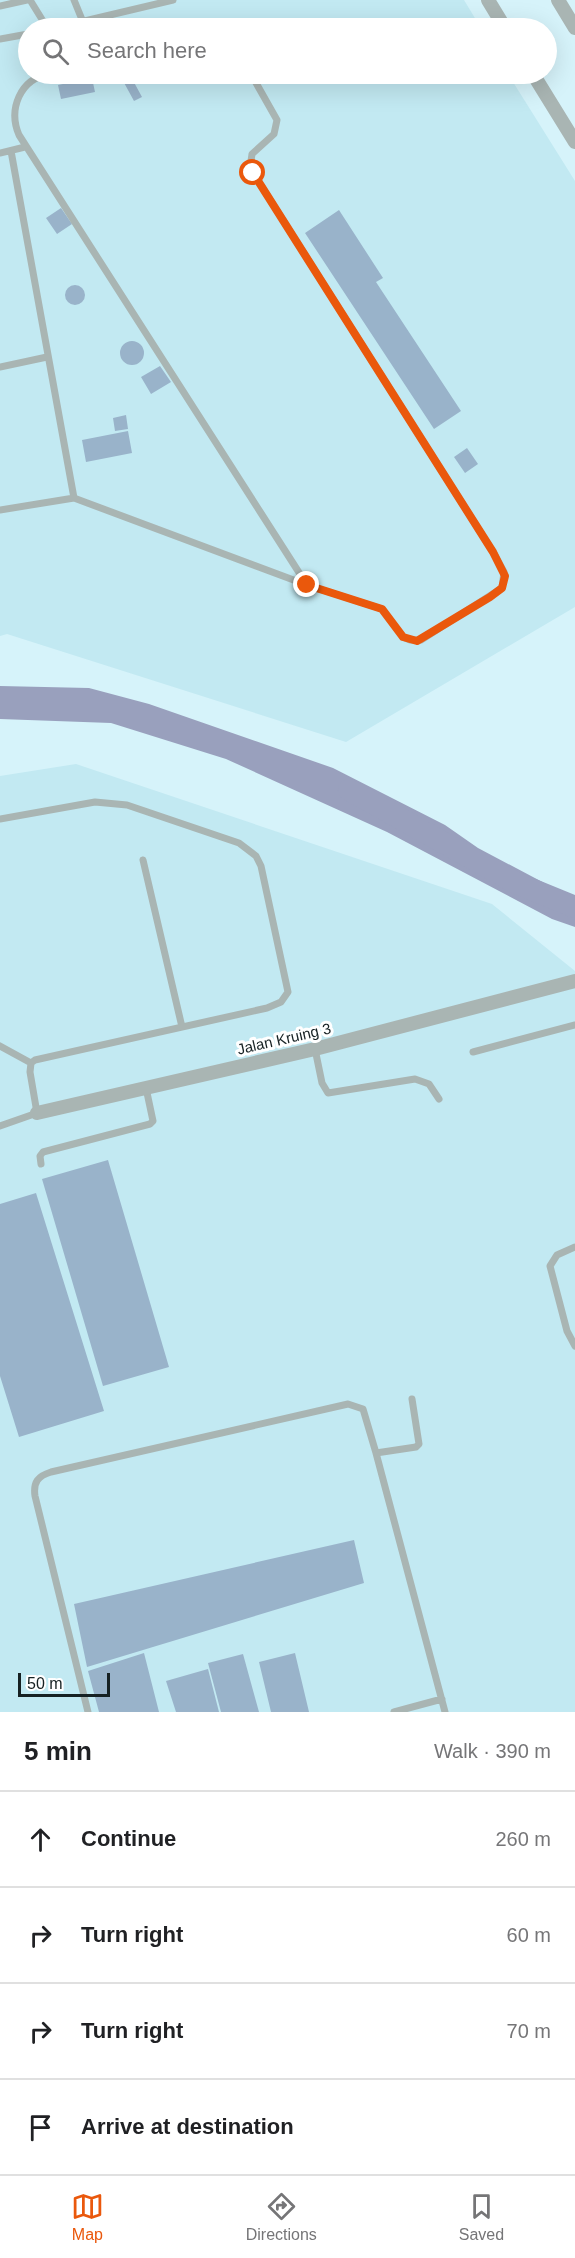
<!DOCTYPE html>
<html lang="en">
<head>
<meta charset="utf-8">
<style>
  body { margin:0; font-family:Helvetica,sans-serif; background:#f6f6f6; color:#202124 }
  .scale { position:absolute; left:18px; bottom:15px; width:92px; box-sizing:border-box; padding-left:6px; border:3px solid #162123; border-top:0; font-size:16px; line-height:21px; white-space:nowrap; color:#162123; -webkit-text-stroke:4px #fff; paint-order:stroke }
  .stop { position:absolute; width:18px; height:18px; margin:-14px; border:4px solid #ea580c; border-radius:50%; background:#fff }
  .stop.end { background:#ea580c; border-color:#fff; box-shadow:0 2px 6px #0008 }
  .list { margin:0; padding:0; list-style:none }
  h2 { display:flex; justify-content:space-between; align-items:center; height:78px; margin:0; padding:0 24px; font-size:26px }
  h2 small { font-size:20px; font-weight:400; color:#757577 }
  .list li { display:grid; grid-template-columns:39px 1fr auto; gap:18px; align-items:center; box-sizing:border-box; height:96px; padding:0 24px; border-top:2px solid #e0e0e0 }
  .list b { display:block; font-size:22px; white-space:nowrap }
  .list em { font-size:20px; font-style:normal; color:#757577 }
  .icon { flex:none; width:33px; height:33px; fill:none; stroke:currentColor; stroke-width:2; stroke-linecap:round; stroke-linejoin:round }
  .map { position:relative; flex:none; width:575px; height:1712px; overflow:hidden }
  .search { position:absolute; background:#fff; box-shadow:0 6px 24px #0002; left:18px; right:18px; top:18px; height:66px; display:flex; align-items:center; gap:15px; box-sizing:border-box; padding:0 21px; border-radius:33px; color:#757577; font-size:22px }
  .sheet { height:462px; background:#fff }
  nav { display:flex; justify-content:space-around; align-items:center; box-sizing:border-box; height:84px; border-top:2px solid #e0e0e0; background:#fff; font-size:16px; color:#757577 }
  nav a { display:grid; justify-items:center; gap:3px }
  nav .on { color:#ea580c }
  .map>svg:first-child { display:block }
  .built { fill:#c2e9f2 }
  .water { fill:#99a0bd }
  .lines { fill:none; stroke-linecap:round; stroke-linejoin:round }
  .river { stroke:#99a0bd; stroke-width:22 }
  .building { fill:#99b3ca }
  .lane { stroke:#a9b5b3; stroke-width:7 }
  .street { stroke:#a9b5b3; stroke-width:14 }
  .route { stroke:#ea580c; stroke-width:8 }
  .labels { text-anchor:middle; stroke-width:6; stroke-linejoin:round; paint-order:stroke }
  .street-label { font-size:15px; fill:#162123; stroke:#fff }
</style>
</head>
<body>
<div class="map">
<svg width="575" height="1712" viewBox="0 0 575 1712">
  <rect width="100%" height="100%" fill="#d6f3fa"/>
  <path class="built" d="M0 0H464L481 28H28V74H508L575 181V607L346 742 7 634 0 636Z
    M76 764 492 904 575 971V1712H0V776Z"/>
  <path class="water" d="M0 686 89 688 149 704 333 768 445 825 478 848 548 885 575 896V927L552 919 387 832 226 759 111 723 0 719Z"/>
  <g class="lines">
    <path class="river" d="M349 790 514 882 575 907"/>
  </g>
  <path class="building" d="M130 75 142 97 134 101 122 79Z
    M92 78 95 92 61 99 58 85Z
    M61 208 72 224 57 234 46 218Z
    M339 210 383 278 376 282 461 411 434 429 305 233Z
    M65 295a10 10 0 1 1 20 0a10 10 0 1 1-20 0Z
    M120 353a12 12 0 1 1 24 0a12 12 0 1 1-24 0Z
    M160 366 171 382 151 394 141 377Z
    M126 415 128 429 115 431 113 418Z
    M128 431 132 453 86 462 82 440Z
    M467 448 478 464 465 473 454 457Z
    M108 1160 169 1367 103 1386 42 1179Z
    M36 1193 104 1411 19 1437 0 1376V1204Z
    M354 1540 364 1583 87 1667 74 1604Z
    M144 1653 159 1712H99L88 1671Z
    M295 1653 309 1712H271L259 1662Z
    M243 1654 259 1712H221L208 1663Z
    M208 1669 219 1712H176L166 1681Z"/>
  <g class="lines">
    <path class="lane" d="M30 0 43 21 55 28 173 0
      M74 0 83 22
      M0 6 27 0
      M0 39 28 34
      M49 74C20 79 8 109 19 135L307 585
      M11 151 74 498
      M0 153 25 147
      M0 367 47 357
      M0 510 74 498 307 585 382 609 403 637 410 640H421L502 588 504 572 493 552 250 168 252 154 274 134 277 120 251 74
      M0 819 95 802 127 805 239 843 256 856 261 866 288 992 281 1002 267 1008 35 1060 31 1063 30 1072 37 1113 0 1126
      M143 860 182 1027
      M0 1046 31 1063
      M315 1049 322 1083 328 1093 415 1079 429 1084 439 1099
      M473 1052 575 1025
      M41 1164 40 1156 43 1152 150 1124 153 1121 146 1088
      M575 1247 557 1255 550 1266 567 1331 575 1346
      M412 1399 419 1444 416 1447 376 1453 445 1712
      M88 1712 35 1496C33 1482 38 1476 51 1472L348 1404 363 1409 376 1453
      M394 1712 442 1699"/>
    <path class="street" d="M488 0 505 28
      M558 0 575 28
      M533 74 575 142
      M37 1113 315 1049 575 981"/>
  </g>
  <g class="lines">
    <path class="route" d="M253 173 493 552 505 576 502 588 490 597 417 641 403 637 382 609 307 585"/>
  </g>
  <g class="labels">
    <g class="street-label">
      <text transform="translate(284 1039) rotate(-13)" y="5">Jalan Kruing 3</text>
    </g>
  </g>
</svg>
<div class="scale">50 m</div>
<div class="stop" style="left:253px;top:173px"></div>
<div class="stop end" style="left:307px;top:585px"></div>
<div class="search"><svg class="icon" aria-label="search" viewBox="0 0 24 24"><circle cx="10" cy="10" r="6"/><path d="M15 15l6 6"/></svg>Search here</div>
</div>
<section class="sheet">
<h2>5 min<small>Walk · 390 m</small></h2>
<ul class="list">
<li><svg class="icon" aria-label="ahead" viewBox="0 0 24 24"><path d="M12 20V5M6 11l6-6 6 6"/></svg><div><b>Continue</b></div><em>260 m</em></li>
<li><svg class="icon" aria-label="right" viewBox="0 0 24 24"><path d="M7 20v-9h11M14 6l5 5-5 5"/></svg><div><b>Turn right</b></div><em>60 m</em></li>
<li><svg class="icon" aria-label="right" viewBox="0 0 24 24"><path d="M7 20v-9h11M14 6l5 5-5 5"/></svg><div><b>Turn right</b></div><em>70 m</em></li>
<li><svg class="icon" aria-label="arrive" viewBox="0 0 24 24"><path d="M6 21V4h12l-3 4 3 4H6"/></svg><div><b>Arrive at destination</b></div></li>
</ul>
</section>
<nav>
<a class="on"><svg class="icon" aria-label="map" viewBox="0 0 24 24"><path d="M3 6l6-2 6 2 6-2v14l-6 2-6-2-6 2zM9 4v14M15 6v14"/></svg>Map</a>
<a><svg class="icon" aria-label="directions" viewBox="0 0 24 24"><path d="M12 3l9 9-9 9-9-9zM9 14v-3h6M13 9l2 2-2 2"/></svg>Directions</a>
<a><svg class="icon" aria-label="saved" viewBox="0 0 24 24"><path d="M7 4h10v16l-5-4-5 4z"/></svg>Saved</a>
</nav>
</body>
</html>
